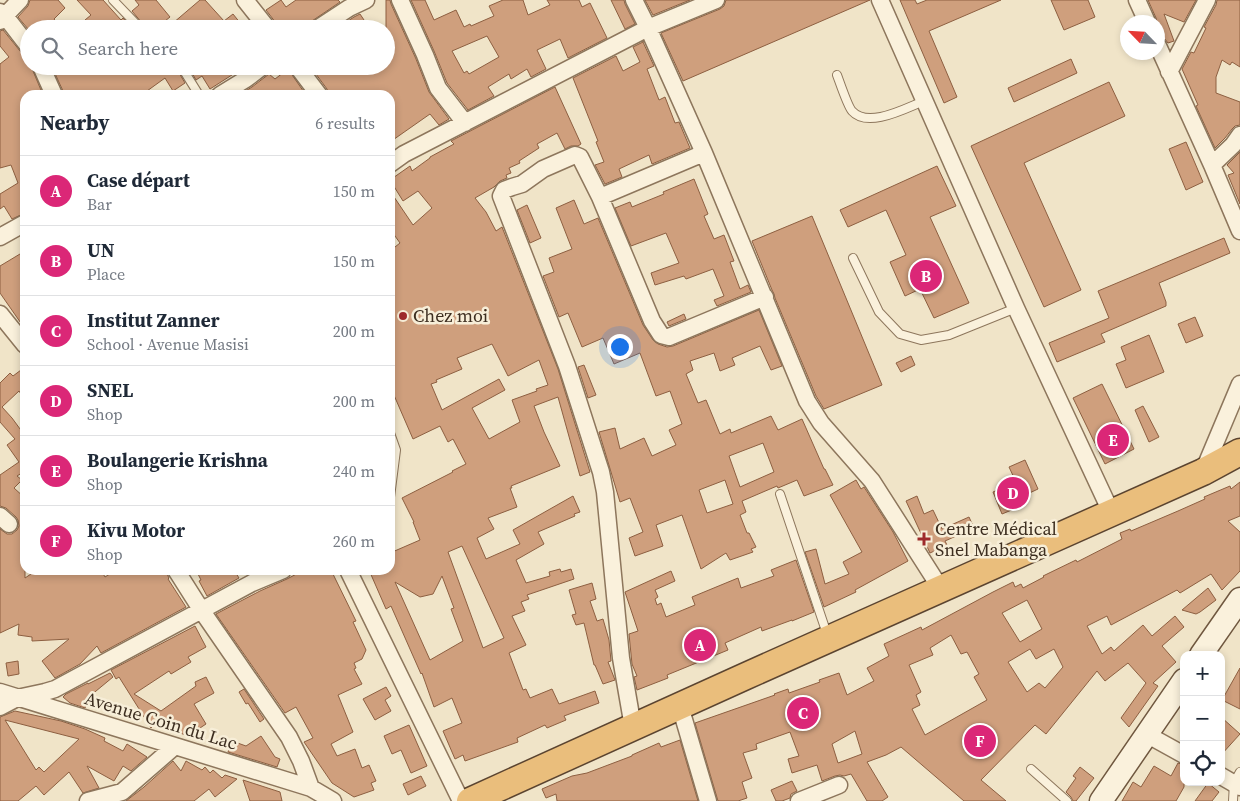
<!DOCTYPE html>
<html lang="en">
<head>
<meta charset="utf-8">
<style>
  body { margin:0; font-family:"Source Serif 4",serif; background:#f2f2f3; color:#1f2937 }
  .controls { position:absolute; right:15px; bottom:15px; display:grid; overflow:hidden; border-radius:10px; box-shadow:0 2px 8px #0003 }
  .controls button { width:45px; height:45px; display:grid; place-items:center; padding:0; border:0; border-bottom:1px solid #e0e1e3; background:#fff; color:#1f2937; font:25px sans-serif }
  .compass { position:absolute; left:1120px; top:15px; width:45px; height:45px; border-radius:50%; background:#fff; box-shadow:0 2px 8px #0003; rotate:295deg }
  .you { position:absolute; left:619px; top:346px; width:18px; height:18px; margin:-12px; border:4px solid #fff; border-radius:50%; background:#1a73e8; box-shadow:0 0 0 8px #1a73e833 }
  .badge { display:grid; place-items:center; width:32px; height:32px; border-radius:50%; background:#db2777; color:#fff; font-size:16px; font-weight:700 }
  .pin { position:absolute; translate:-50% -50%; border:2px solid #fff; box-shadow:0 1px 5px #0006 }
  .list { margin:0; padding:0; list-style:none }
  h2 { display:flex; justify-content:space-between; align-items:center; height:65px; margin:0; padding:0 20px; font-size:21px }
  h2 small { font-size:16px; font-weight:400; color:#747a83 }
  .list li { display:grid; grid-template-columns:32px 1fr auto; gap:15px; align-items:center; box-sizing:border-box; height:70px; padding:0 20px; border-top:1px solid #e0e1e3 }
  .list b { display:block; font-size:19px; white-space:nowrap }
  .list p { margin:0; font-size:16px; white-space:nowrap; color:#747a83 }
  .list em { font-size:16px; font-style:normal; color:#747a83 }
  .icon { flex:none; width:28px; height:28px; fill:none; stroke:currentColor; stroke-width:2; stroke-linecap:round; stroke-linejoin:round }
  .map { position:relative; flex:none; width:1240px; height:801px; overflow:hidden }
  .search { position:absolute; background:#fff; box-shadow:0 2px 8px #0003; left:20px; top:20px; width:375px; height:55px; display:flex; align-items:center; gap:12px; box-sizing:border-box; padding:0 18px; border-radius:28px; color:#747a83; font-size:19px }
  .panel { position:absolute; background:#fff; box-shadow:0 2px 8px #0003; left:20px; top:90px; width:375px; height:485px; border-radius:15px }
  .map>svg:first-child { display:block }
  .building { fill:#cf9f7d; stroke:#8d5f41; fill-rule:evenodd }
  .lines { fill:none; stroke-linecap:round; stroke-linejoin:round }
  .service-casing { stroke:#8d765c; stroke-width:10 }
  .minor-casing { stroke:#8d765c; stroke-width:19 }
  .secondary-casing { stroke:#6f573f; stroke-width:25 }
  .trunk-casing { stroke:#5b4430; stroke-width:29 }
  .service { stroke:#faf1dc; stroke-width:8 }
  .minor { stroke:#faf1dc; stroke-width:16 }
  .secondary { stroke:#faf1dc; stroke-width:22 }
  .trunk { stroke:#eabe7c; stroke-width:26 }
  .poi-dot { fill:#9e2a2b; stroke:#f7eed8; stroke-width:2 }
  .labels { text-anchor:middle; stroke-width:5; stroke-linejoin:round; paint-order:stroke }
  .poi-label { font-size:18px; fill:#3d2e20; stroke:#f7eed8; text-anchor:start }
  .street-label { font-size:18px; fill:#3d2e20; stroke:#f7eed8 }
</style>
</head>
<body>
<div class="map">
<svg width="1240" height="801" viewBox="0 0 1240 801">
  <rect width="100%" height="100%" fill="#f0e4c8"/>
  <path class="building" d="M30 0H58L65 8 54 19 62 29H28L18 17 28 6Z
    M77 0H103L121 20 123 18 133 29H78L87 22 85 20 91 15Z
    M135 0H156L170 17 155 29H147L132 11 139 5Z
    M200 0H205L224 21 233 14 245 29H166Z
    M281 0 286 7 296 0H338L340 2 312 21 308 24 307 29H278L276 23 266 10Z
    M386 0H390L391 4 416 59 429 92 449 119 439 125 430 114 390 142V95H329L327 89 310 66H386Z
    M411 0H425L434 20 456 10 464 27 470 24 471 26 494 16 489 6 503 0H523L528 15 550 5 547 0H579L582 7 590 3 607 38 568 58 560 39 537 50 546 69 531 77 527 69 511 79 509 74 488 87 494 96 468 110 447 83 434 51ZM487 36 499 57 469 74 467 71 464 73 452 51Z
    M611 0H624L625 4 635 24 625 29Z
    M645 0H690L653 15Z
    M726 0H870L683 81 661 33 720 9 724 6Z
    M900 0H915L917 4 927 0H1001L929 31 957 97 944 103Z
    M1051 0H1088L1095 17 1064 30Z
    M1148 0H1196L1184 22 1164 14 1174 41 1168 43 1164 38 1161 37 1156 18Z
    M1217 0H1240V67L1232 62 1230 65 1222 60 1216 77V93L1240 102V125L1235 126 1232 129 1225 138 1215 148 1196 106 1198 105 1182 69 1191 52 1194 53 1206 28 1204 27 1216 5Z
    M360 14 370 29H336L354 17Z
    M3 30 29 62V66H31L43 95H25V213L12 219 4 206 0 209V194L18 183 11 165 0 168V64L9 57 0 46V31Z
    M643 42 654 66 647 69 659 100 665 97 675 123 679 122 690 148 652 164 649 155 619 169 622 177 605 184 595 165 604 162 596 142 598 141 573 78 616 56 623 71 640 62 633 47Z
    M1071 59 1077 73 1014 102 1008 88Z
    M54 66H58L61 71 69 66H175L185 83 173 91 165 78 147 91 150 95H64L63 91 52 67Z
    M188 66H246L210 89 202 76 196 80Z
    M288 69 306 95H239L252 87 269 74 275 79Z
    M1109 82 1125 116 1024 163 1081 290 1044 307 971 146Z
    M555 87 581 144 578 146H571L565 149 557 133 537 144 539 148 519 161 520 163 509 168 511 173 506 175 507 178 500 181 494 187 475 198 486 212 496 231 502 227 558 369 590 472 580 476 558 397 534 406 544 432 560 466 511 486 512 488H510L517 507 488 518 494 529 477 538 486 559 520 544 513 530 573 496 580 512 574 514 575 516 538 532 544 544 516 560 526 583 550 576 549 572 560 569 561 572 571 569 574 579 527 595 529 599 521 602 525 611 512 616 526 645 509 653 523 690 526 689 530 698 552 689 559 704 595 691 599 703 564 716 566 720 547 728 545 725 517 738 518 742 465 761 463 755 455 759 443 731 462 723 452 698 434 707 422 673 421 674 391 606 386 609 369 570H390V553L420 540 413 522H414L402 498 453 472 452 471 466 464 453 439 448 442 440 426 413 439 390 386V251L400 243 390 229V191L413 225 432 208 418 191 403 201 390 180 410 166 412 171 430 158V157L454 144 451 141ZM492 344 508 376 539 360 548 385 536 389 537 391 512 400 520 422 489 439 472 408 505 390 499 379 442 410 431 384 437 382 436 380 462 369 457 358ZM462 546 504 638 483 648 448 552ZM442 576 454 608 451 609 463 641 430 660 395 582 420 597 433 594Z
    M1186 142 1203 182 1186 190 1169 149Z
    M1240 152V204L1228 175 1234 173 1227 165Z
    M937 166 956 206 930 217 969 303 934 318 920 289 905 296 890 262 906 255 886 210 848 227 840 210Z
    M694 179 708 214 704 216 714 239 724 235 734 261 730 262 740 289 748 285 751 292 717 306 714 300 724 296 713 269 686 279 684 276 655 285 651 273 679 263 666 233 631 246 615 208 630 202 632 207 664 194 663 192Z
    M574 200 584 224 598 218 643 325 653 340 658 344 667 347 673 346 759 310 782 366 771 370 760 346 732 358 735 365 720 371 714 353 690 361 693 370 686 374 698 403 706 400 720 434 730 429 731 433 771 416 778 430 802 419 824 469H825L833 485 804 496 797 480 778 488 777 486 742 501 746 512 740 515 747 533H749L756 547 751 549 753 552 730 560 726 553 701 569 682 515 656 525 663 546 635 556 629 538 643 532 630 498 620 502 599 432 615 428 620 449 644 438 652 456 676 445 669 430 682 424 670 391 656 396 640 353 614 364 603 338 582 347 568 313 559 317 543 276 554 272 549 258 572 249 556 208ZM763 443 774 472 740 487 729 456ZM725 480 733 504 707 513 699 490Z
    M527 205 541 238 530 243 517 210Z
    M812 216 882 385 824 409 816 396 775 298 774 294 772 290 752 241Z
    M1224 238 1230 253 1159 283 1166 302V306L1101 334 1105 342 1057 362 1049 343 1109 318 1098 291Z
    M25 251V329L0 293V266Z
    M684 314 686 319 669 326 667 322Z
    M1195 317 1203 336 1186 343 1178 324Z
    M1149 335 1164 372 1126 388 1116 364 1126 360 1121 347Z
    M911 356 915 365 901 372 896 363Z
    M584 365 596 395 588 398 578 367Z
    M25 367V400L19 391 2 407 12 418 23 433 25 431V471L17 476 22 480 14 488 25 498V578L37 570H101L105 577 116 570H165L169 578 168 579 186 607 101 653 97 646 80 664 55 678 42 661 69 639 32 641V637L18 635 19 624 0 633V529L7 534H12L17 530 19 526 18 520 16 517 6 508 0 506V475L19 462 7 445 15 439 0 422V383L10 373 13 376Z
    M1102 384 1134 449 1105 464 1073 398Z
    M1143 406 1159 437 1149 442 1135 410Z
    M1025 460 1038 489 1023 496 1026 504 1002 514 993 492 1016 482 1009 467Z
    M856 480 861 489 864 487 893 532 908 561 855 590 856 592 824 607 805 552 816 549 825 584 849 574 843 562 862 552 830 495Z
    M1240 482V516L1228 521 1240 532V571L1222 590 1211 574 1180 593 1177 590 1111 625 1107 616 1087 626 1102 654 1111 647 1114 651 1143 625 1152 636 1175 616 1184 627 1162 646 1176 662 1153 683 1158 686 1129 727 1121 718 1146 683 1128 663 1105 681 1097 671 1046 734 1035 725 981 780 1006 801H964L901 747 886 755 867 762 888 797 882 801H867L851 774 844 776 840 775 835 776 822 781 817 765 792 773 788 759 799 756 790 732 756 744 757 749 743 753 752 778 742 782 747 798 738 801H718L695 723 775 695 774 694 788 689 789 693 820 682 819 680 839 673 847 695 874 681 867 668 889 656 884 644 921 627 922 630 993 592 1013 582 1015 587 1021 584 1023 588 1044 577 1043 576 1076 560 1077 562 1122 539 1120 533 1130 529 1131 531 1178 511 1205 499 1204 497 1230 486 1231 489ZM1027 600 1042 629 1020 642 1002 613ZM951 635 961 654 967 652 979 674 974 677 987 700 925 735 912 709 920 705 916 695 921 692 909 665 933 655 930 648ZM1030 649 1036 659 1054 649 1063 667 1045 688 1039 683 1027 692 1008 662ZM855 731 862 754 838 763 832 744Z
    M917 496 924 514 933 510 942 529 969 517 974 528 945 541 947 545 930 553 906 501Z
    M796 560 814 612 792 621V620L762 631 761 627 725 643 728 650 667 675 668 678 637 690 634 677 637 676 632 664 629 634 638 631 625 592 671 571 675 581 655 590 658 597 655 599 657 605 661 603 666 617 695 605 692 597 738 578 741 588 774 576 771 570Z
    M196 570H234L239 578 207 596 199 581 201 580Z
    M304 570H331L356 621 353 622 366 650 362 659 354 663 356 668 354 669 362 684 338 695 353 732 331 744 337 756 355 749 362 768 369 765 376 781 371 783 374 790 354 797 332 783 304 742 313 738 296 707 285 713 216 614 260 591 287 579Z
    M592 583 596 599 590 601 597 621 603 619 609 640 611 661 608 662 615 680 603 684 595 665H594L584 623 576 625 572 615 576 614 569 590Z
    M1208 588 1216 600 1200 612 1196 614 1182 610Z
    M195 626 206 647 188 657 191 662 171 674 169 671 134 694 161 711 196 686 195 682 206 677 214 693 194 704 206 724 188 736 154 723 151 728 119 677 116 679 111 670Z
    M18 661 19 674 8 676 6 663Z
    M1240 668V709L1222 700Z
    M110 673 113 677 90 696 85 708 70 703 63 697 66 694 88 683V684Z
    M386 687 391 696 385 700 391 711 375 720 363 699Z
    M244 689 264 719 260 722 248 703 246 704 239 692Z
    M15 711 61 721 85 729 105 738 104 741 123 751 127 744 147 757 131 771 123 766 114 781 87 766 99 788 83 793 69 772 44 795 36 786 18 801H0V717ZM5 720 79 739 44 772 39 767 36 770Z
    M1221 717 1240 734 1221 755Z
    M409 725 427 766 411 773 401 750 392 754 384 736Z
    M261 736 275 757 280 759 277 767 228 752 232 741 246 746Z
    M680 740 698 801H557L556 794 546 798 542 789 572 776 587 773 632 756V755L659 743 661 747Z
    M173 761 181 771 186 761 202 770 205 767 210 773 213 770 222 778 225 775 237 779 215 797 209 789 194 801H126L144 787Z
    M1178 763 1184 765V787L1176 801H1122L1133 782 1141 787 1154 766 1171 776Z
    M1080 767 1094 778 1076 801H1073L1071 797 1066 792 1076 778 1073 776Z
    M421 776 426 786 408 795 403 784Z
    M243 780 280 792 282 801H250Z
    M792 781 797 791 791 794 790 798 782 801H776L771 790Z
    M1208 783 1219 792 1212 801H1195Z"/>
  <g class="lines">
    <g class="service-casing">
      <path id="service" d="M113 0 141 29
        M181 66 199 95
        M837 75C840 83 848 107 852 111 868 129 906 108 924 101
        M853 258 879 312 900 334 921 340 949 335 1016 308
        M390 433 396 450 390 497
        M780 494 827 634
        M1031 769 1067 801
        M1233 801 1234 783 1240 772"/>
    </g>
    <g class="minor-casing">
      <path id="minor" d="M245 0 268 29
        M400 0 425 55 438 88 465 123
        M634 0 648 28 704 153 807 401 821 423 872 481 941 589
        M880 0 1016 308 1111 512
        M1137 0 1147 22
        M0 12 5 16 29 47
        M0 21 20 0
        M317 29 349 8 366 0
        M1158 46 1212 165 1240 231
        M41 66 54 95
        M297 66 319 95
        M1169 72 1207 0
        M220 95 246 79 263 66
        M390 164 404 154 648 28 716 0
        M1212 165 1233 145 1240 135
        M600 197 704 153
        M0 237 25 223
        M0 314 25 345
        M1203 472 1240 384
        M0 516 9 524
        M176 570 202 611 289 737 301 761 311 788
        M348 570 461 801
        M0 692 311 788 333 801
        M680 706 708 801
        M0 707 17 698 45 692 55 689 252 583 283 570
        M633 727 621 658 605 492 601 472 567 366 501 196 504 190 512 187 522 184 543 169 575 155 580 157 600 197 652 321 661 335 669 337 765 297
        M1146 734 1184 755
        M1221 776 1240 787
        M88 801 122 792 175 746
        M799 801 839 785"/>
    </g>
    <g class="secondary-casing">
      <path id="secondary" d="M1201 655 1240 599
        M1101 801 1184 680"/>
    </g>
    <g class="trunk-casing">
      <path id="trunk" d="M470 801 746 676 1203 472 1240 452"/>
    </g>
    <use href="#service" class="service"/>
    <use href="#minor" class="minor"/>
    <use href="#secondary" class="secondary"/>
    <use href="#trunk" class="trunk"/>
  </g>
  <g class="poi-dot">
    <circle cx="403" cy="316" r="5"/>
    <path d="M921.5 531.5h5v5h5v5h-5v5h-5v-5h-5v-5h5z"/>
  </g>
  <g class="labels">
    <g class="poi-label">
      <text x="413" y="322">Chez moi</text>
      <text x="935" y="535">Centre Médical<tspan x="935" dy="21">Snel Mabanga</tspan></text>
    </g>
    <g class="street-label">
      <text transform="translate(161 721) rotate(17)" y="6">Avenue Coin du Lac</text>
    </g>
  </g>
</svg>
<div class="controls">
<button>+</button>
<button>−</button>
<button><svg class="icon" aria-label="locate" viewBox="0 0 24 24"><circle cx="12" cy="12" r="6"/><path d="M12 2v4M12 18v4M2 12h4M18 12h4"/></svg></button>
</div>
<svg class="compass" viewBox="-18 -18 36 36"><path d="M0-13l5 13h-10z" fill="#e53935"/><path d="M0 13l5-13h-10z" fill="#747a83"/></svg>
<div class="you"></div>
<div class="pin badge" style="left:700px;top:645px">A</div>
<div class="pin badge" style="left:926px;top:276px">B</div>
<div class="pin badge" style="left:803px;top:713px">C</div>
<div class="pin badge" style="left:1013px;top:493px">D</div>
<div class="pin badge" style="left:1113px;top:440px">E</div>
<div class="pin badge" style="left:980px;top:741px">F</div>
<div class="search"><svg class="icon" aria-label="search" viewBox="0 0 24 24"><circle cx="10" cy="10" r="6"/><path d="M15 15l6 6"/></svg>Search here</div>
<section class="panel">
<h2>Nearby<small>6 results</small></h2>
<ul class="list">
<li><span class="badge">A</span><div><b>Case départ</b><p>Bar</p></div><em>150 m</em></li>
<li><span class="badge">B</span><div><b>UN</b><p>Place</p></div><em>150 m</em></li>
<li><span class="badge">C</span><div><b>Institut Zanner</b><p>School · Avenue Masisi</p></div><em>200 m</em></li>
<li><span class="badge">D</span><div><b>SNEL</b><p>Shop</p></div><em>200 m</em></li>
<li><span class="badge">E</span><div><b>Boulangerie Krishna</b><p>Shop</p></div><em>240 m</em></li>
<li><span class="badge">F</span><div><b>Kivu Motor</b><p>Shop</p></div><em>260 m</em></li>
</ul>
</section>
</div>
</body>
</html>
